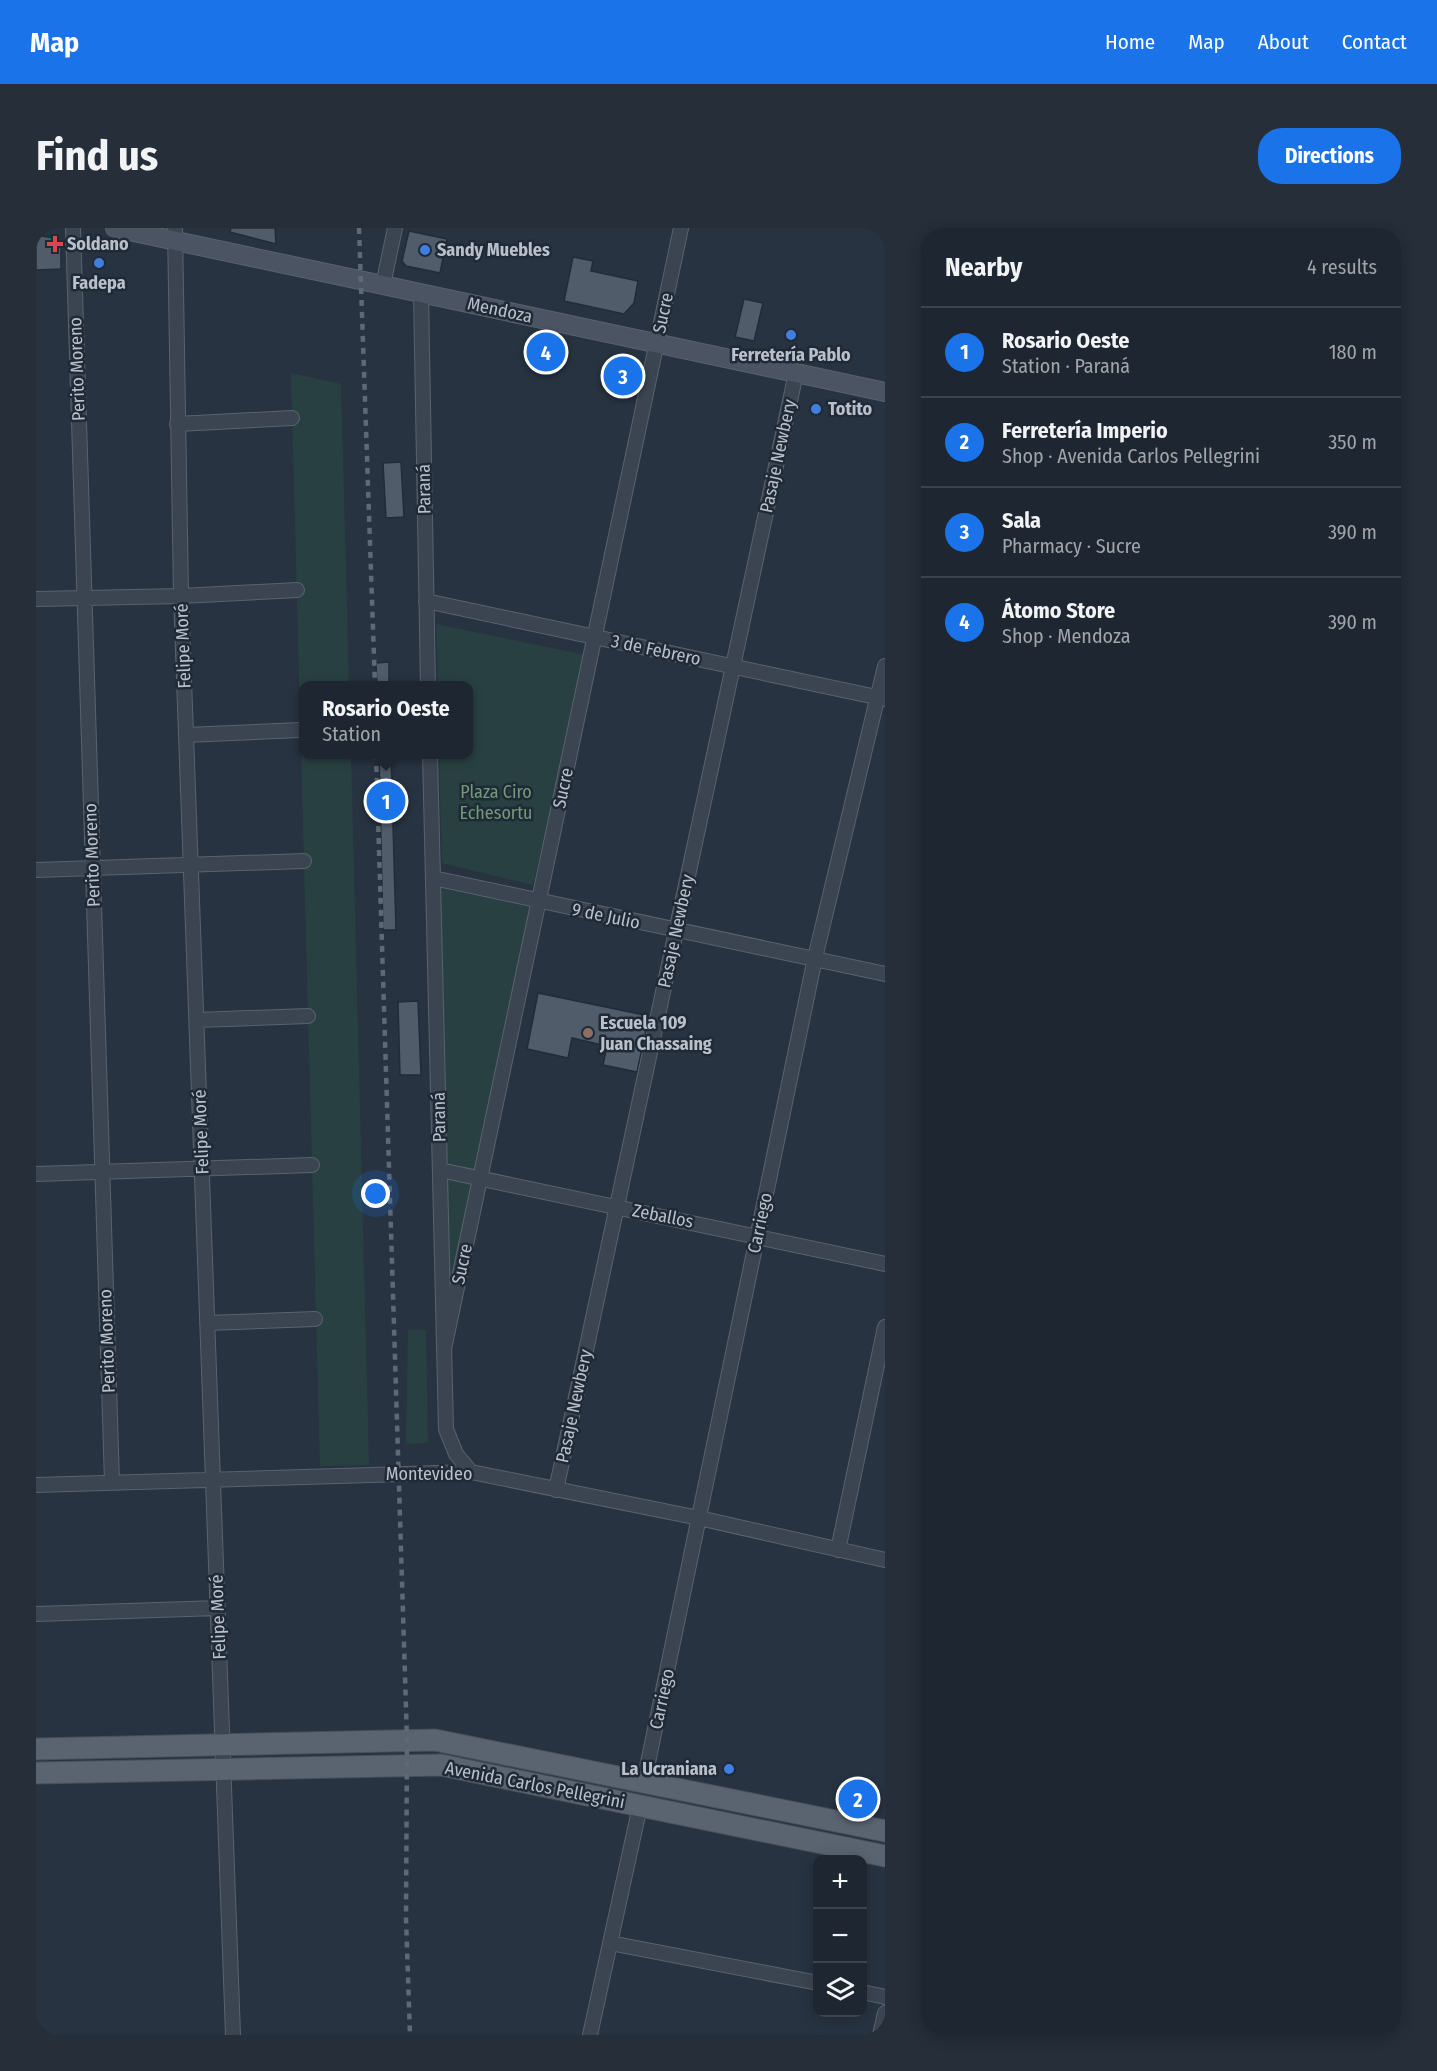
<!DOCTYPE html>
<html lang="en">
<head>
<meta charset="utf-8">
<style>
  body { margin:0; font-family:"Fira Sans Condensed",sans-serif; background:#252e39; color:#f1f3f6 }
  .controls { position:absolute; right:18px; bottom:18px; display:grid; overflow:hidden; border-radius:12px; box-shadow:0 3px 15px #0003 }
  .controls button { width:54px; height:54px; display:grid; place-items:center; padding:0; border:0; border-bottom:2px solid #3b434d; background:#1d2631; color:#f1f3f6; font:30px sans-serif }
  .you { position:absolute; left:340px; top:966px; width:21px; height:21px; margin:-15px; border:4px solid #fff; border-radius:50%; background:#1a73e8; box-shadow:0 0 0 9px #1a73e833 }
  .badge { display:grid; place-items:center; width:39px; height:39px; border-radius:50%; background:#1a73e8; color:#fff; font-size:20px; font-weight:700 }
  .pin { position:absolute; translate:-50% -50%; border:3px solid #fff; box-shadow:0 2px 6px #0006 }
  .popup { position:absolute; left:263px; top:453px; width:174px; height:78px; box-sizing:border-box; display:grid; place-content:center; border-radius:12px; background:#1d2631; filter:drop-shadow(0 2px 4px #0005); font-size:20px; white-space:nowrap; color:#a0a5ab }
  .popup b { font-size:22px; color:#f1f3f6 }
  .popup::after { content:''; position:absolute; left:50%; top:100%; margin-left:-12px; border:12px solid transparent; border-top-color:#1d2631 }
  .list { margin:0; padding:0; list-style:none }
  h2 { display:flex; justify-content:space-between; align-items:center; height:78px; margin:0; padding:0 24px; font-size:26px }
  h2 small { font-size:20px; font-weight:400; color:#a0a5ab }
  .list li { display:grid; grid-template-columns:39px 1fr auto; gap:18px; align-items:center; box-sizing:border-box; height:90px; padding:0 24px; border-top:2px solid #3b434d }
  .list b { display:block; font-size:22px; white-space:nowrap }
  .list p { margin:0; font-size:20px; white-space:nowrap; color:#a0a5ab }
  .list em { font-size:20px; font-style:normal; color:#a0a5ab }
  .icon { flex:none; width:33px; height:33px; fill:none; stroke:currentColor; stroke-width:2; stroke-linecap:round; stroke-linejoin:round }
  .map { position:relative; flex:none; width:849px; height:1807px; overflow:hidden; border-radius:24px }
  header { display:flex; align-items:center; gap:36px; box-sizing:border-box; height:84px; padding:0 30px; background:#1a73e8; color:#fff }
  header strong { font-size:28px }
  nav { display:flex; gap:33px; margin-inline-start:auto; font-size:21px }
  .intro { display:flex; align-items:center; justify-content:space-between; box-sizing:border-box; height:144px; padding:0 36px }
  h1 { margin:0; font-size:42px }
  .button { padding:15px 27px; border-radius:24px; background:#1a73e8; color:#fff; font-size:21px; font-weight:700 }
  main { display:flex; gap:36px; padding:0 36px }
  aside { flex:1; background:#1d2631; border-radius:24px; box-shadow:0 3px 15px #0003 }
  .map>svg:first-child { display:block }
  .green { fill:#294042 }
  .building { fill:#515c6b; stroke:#222c38; stroke-width:1.5 }
  .lines { fill:none; stroke-linecap:round; stroke-linejoin:round }
  .street-casing { stroke:#59636e; stroke-width:16 }
  .secondary-casing { stroke:#59636e; stroke-width:20 }
  .primary-casing { stroke:#454e5a; stroke-width:23 }
  .street { stroke:#3b4551; stroke-width:14 }
  .secondary { stroke:#4a5463; stroke-width:18 }
  .primary { stroke:#5a6470; stroke-width:21 }
  .rail { stroke:#5e6977; stroke-width:4.5; stroke-dasharray:6 6; stroke-linecap:butt }
  .health-dot { fill:#e0444e; stroke:#202a36; stroke-width:2 }
  .shop-dot { fill:#3f7fe0; stroke:#202a36; stroke-width:2 }
  .education-dot { fill:#8d6e63; stroke:#202a36; stroke-width:2 }
  .labels { text-anchor:middle; stroke-width:5; stroke-linejoin:round; paint-order:stroke }
  .poi-label { font-size:18px; font-weight:bold; fill:#b8c0cb; stroke:#202a36; text-anchor:start }
  .street-label { font-size:18px; fill:#b8c0cb; stroke:#202a36 }
  .park-label { font-size:18px; fill:#709b78; stroke:#202a36 }
</style>
</head>
<body>
<header>
<strong>Map</strong>
<nav><a>Home</a><a>Map</a><a>About</a><a>Contact</a></nav>
</header>
<div class="intro"><h1>Find us</h1><a class="button">Directions</a></div>
<main>
<div class="map">
<svg width="849" height="1807" viewBox="0 0 849 1807">
  <rect width="100%" height="100%" fill="#273341"/>
  <path class="green" d="M255 145 305 156 313 457 268 458V526L315 527 333 1237 284 1238Z
    M400 396 550 427 497 657 406 635 403 527 433 526V458L402 457Z
    M403 660 496 679 443 943 408 936Z
    M409 950 437 955 412 1079Z
    M372 1102H390L392 1215 370 1216Z"/>
  <path class="building" d="M195 0H239L240 16 194 4Z
    M373 3 411 11 404 45 370 38 366 33Z
    M0 7 17 10 25 20V41L0 42Z
    M537 29 557 33 555 43 602 53 598 75 588 86 528 73Z
    M708 71 727 75 718 113 699 109Z
    M365 234 368 289 350 290 347 235Z
    M353 434V458H341L340 435Z
    M343 526H355L360 702H347Z
    M502 765 613 788 601 844 567 837 571 818 536 810 532 830 491 821Z
    M382 773 385 847H364L362 774Z"/>
  <g class="lines">
    <g class="street-casing">
      <path id="street" d="M37 0 76 1254
        M139 0 145 368 197 1807
        M347 57 359 0
        M385 65 392 458
        M141 196 256 190
        M0 371 145 368 261 362
        M390 373 849 471
        M150 507 264 502
        M394 526 410 1201 420 1226 435 1244
        M0 642 268 633
        M397 650 849 746
        M161 792 272 788
        M404 942 849 1036
        M0 946 276 937
        M171 1095 279 1091
        M408 1121 645 0
        M0 1257 435 1244 663 1290 849 1332
        M520 1262 760 145
        M802 1322 849 1099
        M0 1386 182 1380
        M608 1554 779 730 849 438
        M574 1715 782 1755
        M826 1764 849 1769
        M554 1807 604 1578
        M844 1807 849 1785"/>
    </g>
    <g class="secondary-casing">
      <path id="secondary" d="M79 0 849 164"/>
    </g>
    <g class="primary-casing">
      <path id="primary" d="M0 1521 399 1512 849 1603
        M0 1545 405 1537 849 1628"/>
    </g>
    <use href="#street" class="street"/>
    <use href="#secondary" class="secondary"/>
    <use href="#primary" class="primary"/>
    <path class="rail" d="M323 0 339 458
      M340 526 371 1512 370 1690 374 1807"/>
  </g>
  <path class="health-dot" d="M16 7h6v6h6v6h-6v6h-6v-6h-6v-6h6z"/>
  <g class="shop-dot">
    <circle cx="389" cy="22" r="6"/>
    <circle cx="63" cy="35" r="6"/>
    <circle cx="755" cy="107" r="6"/>
    <circle cx="780" cy="181" r="6"/>
    <circle cx="693" cy="1541" r="6"/>
  </g>
  <circle class="education-dot" cx="552" cy="805" r="6"/>
  <g class="labels">
    <g class="poi-label">
      <text x="31" y="22">Soldano</text>
      <text x="401" y="28">Sandy Muebles</text>
      <text x="63" y="61" text-anchor="middle">Fadepa</text>
      <text x="755" y="133" text-anchor="middle">Ferretería Pablo</text>
      <text x="792" y="187">Totito</text>
      <text x="564" y="801">Escuela 109<tspan x="564" dy="21">Juan Chassaing</tspan></text>
      <text x="681" y="1547" text-anchor="end">La Ucraniana</text>
    </g>
    <g class="street-label">
      <text transform="translate(464 82) rotate(12)" y="6">Mendoza</text>
      <text transform="translate(627 85) rotate(-78)" y="6">Sucre</text>
      <text transform="translate(41 141) rotate(-92)" y="6">Perito Moreno</text>
      <text transform="translate(742 228) rotate(-78)" y="6">Pasaje Newbery</text>
      <text transform="translate(388 261) rotate(-91)" y="6">Paraná</text>
      <text transform="translate(147 418) rotate(-92)" y="6">Felipe Moré</text>
      <text transform="translate(620 422) rotate(12)" y="6">3 de Febrero</text>
      <text transform="translate(527 560) rotate(-78)" y="6">Sucre</text>
      <text transform="translate(56 627) rotate(-92)" y="6">Perito Moreno</text>
      <text transform="translate(570 688) rotate(12)" y="6">9 de Julio</text>
      <text transform="translate(640 703) rotate(-78)" y="6">Pasaje Newbery</text>
      <text transform="translate(403 889) rotate(-91)" y="6">Paraná</text>
      <text transform="translate(165 904) rotate(-92)" y="6">Felipe Moré</text>
      <text transform="translate(627 988) rotate(11)" y="6">Zeballos</text>
      <text transform="translate(724 995) rotate(-78)" y="6">Carriego</text>
      <text transform="translate(426 1036) rotate(-78)" y="6">Sucre</text>
      <text transform="translate(71 1113) rotate(-92)" y="6">Perito Moreno</text>
      <text transform="translate(538 1178) rotate(-78)" y="6">Pasaje Newbery</text>
      <text x="393" y="1252">Montevideo</text>
      <text transform="translate(182 1389) rotate(-92)" y="6">Felipe Moré</text>
      <text transform="translate(626 1471) rotate(-78)" y="6">Carriego</text>
      <text transform="translate(499 1557) rotate(11)" y="6">Avenida Carlos Pellegrini</text>
    </g>
    <g class="park-label">
      <text x="460" y="570">Plaza Ciro<tspan x="460" dy="21">Echesortu</tspan></text>
    </g>
  </g>
</svg>
<div class="controls">
<button>+</button>
<button>−</button>
<button><svg class="icon" aria-label="layers" viewBox="0 0 24 24"><path d="M12 4l9 5-9 5-9-5zM3 14l9 5 9-5"/></svg></button>
</div>
<div class="you"></div>
<div class="pin badge" style="left:350px;top:573px">1</div>
<div class="popup"><b>Rosario Oeste</b>Station</div>
<div class="pin badge" style="left:822px;top:1571px">2</div>
<div class="pin badge" style="left:587px;top:148px">3</div>
<div class="pin badge" style="left:510px;top:124px">4</div>
</div>
<aside>
<h2>Nearby<small>4 results</small></h2>
<ul class="list">
<li><span class="badge">1</span><div><b>Rosario Oeste</b><p>Station · Paraná</p></div><em>180 m</em></li>
<li><span class="badge">2</span><div><b>Ferretería Imperio</b><p>Shop · Avenida Carlos Pellegrini</p></div><em>350 m</em></li>
<li><span class="badge">3</span><div><b>Sala</b><p>Pharmacy · Sucre</p></div><em>390 m</em></li>
<li><span class="badge">4</span><div><b>Átomo Store</b><p>Shop · Mendoza</p></div><em>390 m</em></li>
</ul>
</aside>
</main>
</body>
</html>
